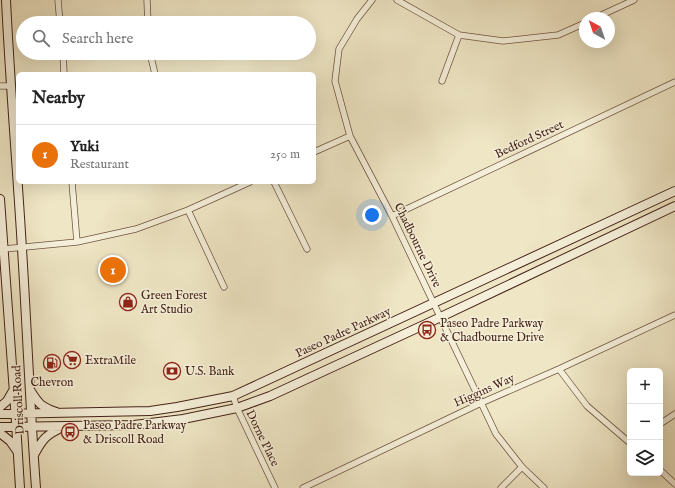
<!DOCTYPE html>
<html lang="en">
<head>
<meta charset="utf-8">
<style>
  body { margin:0; font-family:"IM FELL English",serif; background:#f2f2f2; color:#222 }
  .controls { position:absolute; right:12px; bottom:12px; display:grid; overflow:hidden; border-radius:6px; box-shadow:0 4px 16px #0002 }
  .controls button { width:36px; height:36px; display:grid; place-items:center; padding:0; border:0; border-bottom:1px solid #e0e0e0; background:#fff; color:#222; font:20px sans-serif }
  .compass { position:absolute; left:579px; top:12px; width:36px; height:36px; border-radius:50%; background:#fff; box-shadow:0 4px 16px #0002; rotate:320deg }
  .you { position:absolute; left:372px; top:215px; width:14px; height:14px; margin:-10px; border:3px solid #fff; border-radius:50%; background:#1a73e8; box-shadow:0 0 0 6px #1a73e833 }
  .badge { display:grid; place-items:center; width:26px; height:26px; border-radius:50%; background:#8f2418; color:#fff; font-size:13px; font-weight:700 }
  .pin { position:absolute; translate:-50% -50%; border:2px solid #fff; box-shadow:0 1px 4px #0006 }
  .list { margin:0; padding:0; list-style:none }
  h2 { display:flex; justify-content:space-between; align-items:center; height:52px; margin:0; padding:0 16px; font-size:17px }
  h2 small { font-size:13px; font-weight:400; color:#767676 }
  .list li { display:grid; grid-template-columns:26px 1fr auto; gap:12px; align-items:center; box-sizing:border-box; height:60px; padding:0 16px; border-top:1px solid #e0e0e0 }
  .list b { display:block; font-size:15px; white-space:nowrap }
  .list p { margin:0; font-size:13px; white-space:nowrap; color:#767676 }
  .list em { font-size:13px; font-style:normal; color:#767676 }
  .icon { flex:none; width:22px; height:22px; fill:none; stroke:currentColor; stroke-width:2; stroke-linecap:round; stroke-linejoin:round }
  .map { position:relative; flex:none; width:675px; height:488px; overflow:hidden }
  .search { position:absolute; background:#fff; box-shadow:0 4px 16px #0002; left:16px; top:16px; width:300px; height:44px; display:flex; align-items:center; gap:10px; box-sizing:border-box; padding:0 14px; border-radius:22px; color:#767676; font-size:15px }
  .panel { position:absolute; background:#fff; box-shadow:0 4px 16px #0002; left:16px; top:72px; width:300px; height:112px; border-radius:6px }
  .map>svg:first-child { display:block }
  .lines { fill:none; stroke-linecap:round; stroke-linejoin:round }
  .street-casing { stroke:#6f5442; stroke-width:7 }
  .secondary-casing { stroke:#442317; stroke-width:10 }
  .street { stroke:#f5efd9; stroke-width:5.5 }
  .secondary { stroke:#f5efd9; stroke-width:8 }
  .labels { text-anchor:middle; stroke-width:3; stroke-linejoin:round; paint-order:stroke }
  .street-label { font-size:12px; fill:#442317; stroke:#f5efd9 }
  .poi-label { font-size:12px; fill:#442317; stroke:#f5efd9; text-anchor:start }
</style>
</head>
<body>
<div class="map">
<svg width="675" height="488" viewBox="0 0 675 488">
  <rect width="100%" height="100%" fill="#efe6c5"/>
  <filter id="stains"><feTurbulence type="fractalNoise" baseFrequency=".005" numOctaves="4"/><feColorMatrix values="0 0 0 0 .2 0 0 0 0 .09 0 0 0 0 .02 0 0 0 .5 -.17"/></filter>
  <radialGradient id="worn" r=".72"><stop offset=".6" stop-color="#630" stop-opacity="0"/><stop offset="1" stop-color="#630" stop-opacity=".3"/></radialGradient>
  <g class="lines">
    <g class="street-casing">
      <path id="street" d="M58 0 60 23
        M147 0 148 23
        M372 0 357 19 339 49 335 81 350 136 392 216 496 434 522 467 544 488
        M397 0 459 35 503 41 558 35 585 23
        M595 18 634 0
        M63 53 64 74
        M150 53 155 74
        M442 81 459 35
        M0 86H10
        M314 152 350 136
        M72 182 77 242
        M274 182 307 249
        M188 210 224 287
        M392 216 675 82
        M4 249 77 242 136 229 188 210 250 182
        M559 369 587 406 630 443
        M233 396 237 408 275 488
        M660 424 675 414
        M660 470 675 484
        M303 488 481 403 559 369 675 315
        M501 488 522 467"/>
    </g>
    <g class="secondary-casing">
      <path id="secondary" d="M6 0C10 83 17 166 22 249 27 328 30 408 36 488
        M0 199 15 407 20 488
        M30 390C39 404 40 406 56 412
        M0 407 7 401 14 389
        M0 414 150 411 177 407 233 396 675 191
        M0 427 134 425 183 419 237 408 270 396 428 323 675 206
        M0 433 10 441 17 451
        M34 455C43 438 46 435 63 427"/>
    </g>
    <use href="#street" class="street"/>
    <use href="#secondary" class="secondary"/>
  </g>
  <defs>
    <g id="shop-ring" transform="scale(0.9)"><circle r="9.5" fill="#f5efd9" stroke="#8f2418" stroke-width="1.5"/><path d="M-5-2.5h2.3a2.7 3.5 0 0 1 5.4 0H5L5.5 6h-11ZM-1.5-2.5h3a1.5 2.3 0 0 0-3 0Z" fill="#8f2418"/></g>
    <g id="bus-ring" transform="scale(0.9)"><circle r="9.5" fill="#f5efd9" stroke="#8f2418" stroke-width="1.5"/><path d="M-5-6H5V4H4V6H2V4H-2V6H-4V4H-5ZM-3.5-4V0h7V-4ZM-3.5 1.2v1.5H-2V1.2ZM2 1.2v1.5H3.5V1.2Z" fill="#8f2418"/></g>
    <g id="supermarket-ring" transform="scale(0.9)"><circle r="9.5" fill="#f5efd9" stroke="#8f2418" stroke-width="1.5"/><path d="M-6-5.5h2.5l.6 2H6L4.5 2H-2.5L-4.4-4H-6ZM-1.5 3.2a1.3 1.3 0 1 0 .1 0ZM3 3.2a1.3 1.3 0 1 0 .1 0Z" fill="#8f2418"/></g>
    <g id="fuel-ring" transform="scale(0.9)"><circle r="9.5" fill="#f5efd9" stroke="#8f2418" stroke-width="1.5"/><path d="M-5.5-6h7V0h2V4h1.3V-2.5L3-4.5l.8-.8L6-3V5H2.5V1h-1V6h-7ZM-4.2-4.7v3.2H.2V-4.7Z" fill="#8f2418"/></g>
    <g id="bank-ring" transform="scale(0.9)"><circle r="9.5" fill="#f5efd9" stroke="#8f2418" stroke-width="1.5"/><path d="M-6-4H6V4H-6ZM0-2.3a2.3 2.3 0 1 0 0 4.6a2.3 2.3 0 1 0 0-4.6Z" fill="#8f2418"/></g>
  </defs>
  <g fill-rule="evenodd">
    <use href="#shop-ring" x="128" y="302"/>
    <use href="#bus-ring" x="427" y="330"/>
    <use href="#supermarket-ring" x="72" y="360"/>
    <use href="#fuel-ring" x="52" y="363"/>
    <use href="#bank-ring" x="172" y="371"/>
    <use href="#bus-ring" x="70" y="432"/>
  </g>
  <g class="labels">
    <g class="street-label">
      <text transform="translate(529 139) rotate(-25)" y="4">Bedford Street</text>
      <text transform="translate(418 245) rotate(64)" y="4">Chadbourne Drive</text>
      <text transform="translate(343 332) rotate(-25)" y="4">Paseo Padre Parkway</text>
      <text transform="translate(484 390) rotate(-24)" y="4">Higgins Way</text>
      <text transform="translate(18 400) rotate(-93)" y="4">Driscoll Road</text>
      <text transform="translate(263 438) rotate(64)" y="4">Dorne Place</text>
    </g>
    <g class="poi-label">
      <text x="141" y="299">Green Forest<tspan x="141" dy="14">Art Studio</tspan></text>
      <text x="440" y="327">Paseo Padre Parkway<tspan x="440" dy="14">&amp; Chadbourne Drive</tspan></text>
      <text x="85" y="364">ExtraMile</text>
      <text x="185" y="375">U.S. Bank</text>
      <text x="52" y="386" text-anchor="middle">Chevron</text>
      <text x="83" y="429">Paseo Padre Parkway<tspan x="83" dy="14">&amp; Driscoll Road</tspan></text>
    </g>
  </g>
  <rect width="100%" height="100%" filter="url(#stains)"/>
  <rect width="100%" height="100%" fill="url(#worn)"/>
</svg>
<div class="controls">
<button>+</button>
<button>−</button>
<button><svg class="icon" aria-label="layers" viewBox="0 0 24 24"><path d="M12 4l9 5-9 5-9-5zM3 14l9 5 9-5"/></svg></button>
</div>
<svg class="compass" viewBox="-18 -18 36 36"><path d="M0-13l5 13h-10z" fill="#e53935"/><path d="M0 13l5-13h-10z" fill="#767676"/></svg>
<div class="you"></div>
<div class="pin badge" style="left:113px;top:270px;background:#e8710a">1</div>
<div class="search"><svg class="icon" aria-label="search" viewBox="0 0 24 24"><circle cx="10" cy="10" r="6"/><path d="M15 15l6 6"/></svg>Search here</div>
<section class="panel">
<h2>Nearby<small></small></h2>
<ul class="list">
<li><span class="badge" style="background:#e8710a">1</span><div><b>Yuki</b><p>Restaurant</p></div><em>250 m</em></li>
</ul>
</section>
</div>
</body>
</html>
